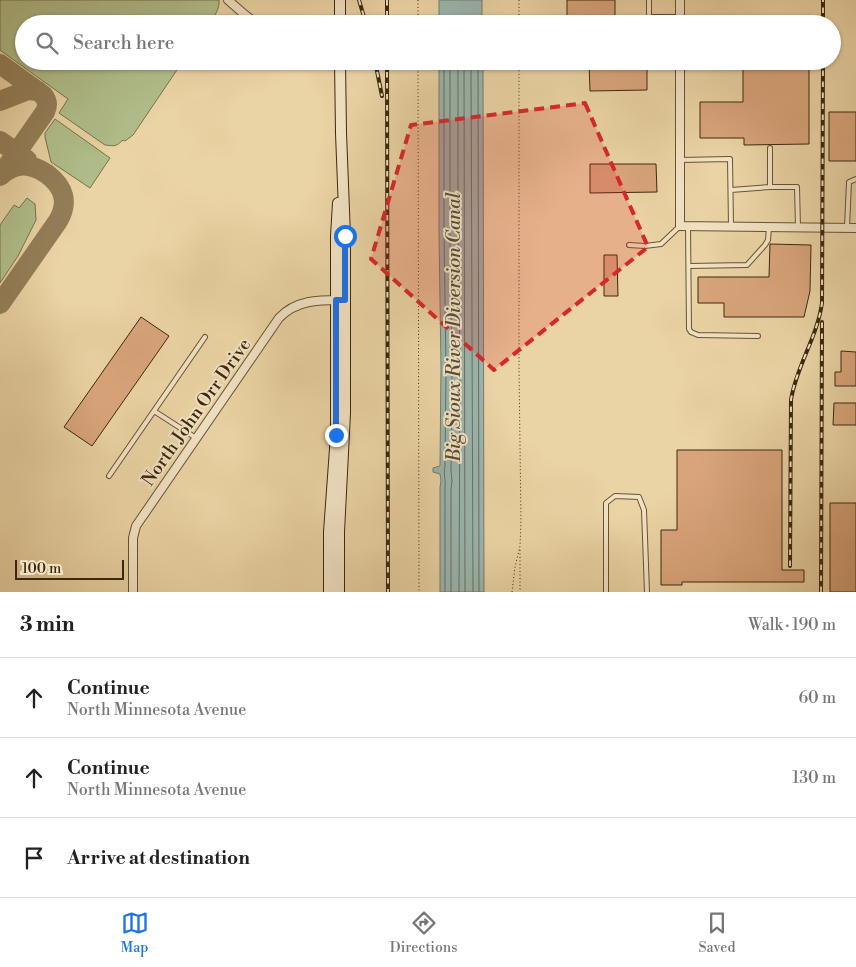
<!DOCTYPE html>
<html lang="en">
<head>
<meta charset="utf-8">
<style>
  body { margin:0; font-family:"Libre Bodoni",serif; background:#f6f6f6; color:#222 }
  .scale { position:absolute; left:15px; bottom:12px; width:109px; box-sizing:border-box; padding-left:5px; border:2px solid #3c280c; border-top:0; font-size:14px; line-height:18px; white-space:nowrap; color:#3c280c; -webkit-text-stroke:4px #f1e2c4; paint-order:stroke }
  .stop { position:absolute; width:15px; height:15px; margin:-11px; border:4px solid #1a73e8; border-radius:50%; background:#fff }
  .stop.end { background:#1a73e8; border-color:#fff; box-shadow:0 1px 5px #0008 }
  .list { margin:0; padding:0; list-style:none }
  h2 { display:flex; justify-content:space-between; align-items:center; height:65px; margin:0; padding:0 20px; font-size:21px }
  h2 small { font-size:16px; font-weight:400; color:#767676 }
  .list li { display:grid; grid-template-columns:32px 1fr auto; gap:15px; align-items:center; box-sizing:border-box; height:80px; padding:0 20px; border-top:1px solid #e0e0e0 }
  .list b { display:block; font-size:19px; white-space:nowrap }
  .list p { margin:0; font-size:16px; white-space:nowrap; color:#767676 }
  .list em { font-size:16px; font-style:normal; color:#767676 }
  .icon { flex:none; width:28px; height:28px; fill:none; stroke:currentColor; stroke-width:2; stroke-linecap:round; stroke-linejoin:round }
  .map { position:relative; flex:none; width:856px; height:592px; overflow:hidden }
  .search { position:absolute; background:#fff; box-shadow:0 1px 4px #0004; left:15px; right:15px; top:15px; height:55px; display:flex; align-items:center; gap:12px; box-sizing:border-box; padding:0 18px; border-radius:28px; color:#767676; font-size:19px }
  .sheet { height:305px; background:#fff }
  nav { display:flex; justify-content:space-around; align-items:center; box-sizing:border-box; height:70px; border-top:1px solid #e0e0e0; background:#fff; font-size:14px; color:#767676 }
  nav a { display:grid; justify-items:center; gap:2px }
  nav .on { color:#1a73e8 }
  .map>svg:first-child { display:block }
  .green { fill:#b0be8b; stroke:#76734c }
  .water { fill:#9ab6af; stroke:#747d6e }
  .lines { fill:none; stroke-linecap:round; stroke-linejoin:round }
  .shore { stroke:#6b6f5e; stroke-width:1 }
  .taxiway { stroke:#937e58; stroke-width:20 }
  .building { fill:#d9a47b; stroke:#3c280c }
  .lane-casing { stroke:#685332; stroke-width:6 }
  .street-casing { stroke:#685332; stroke-width:10 }
  .secondary-casing { stroke:#3c280c; stroke-width:12 }
  .path { stroke:#3c280c; stroke-width:1; stroke-dasharray:1 2.5; stroke-linecap:butt }
  .lane { stroke:#f1e2c4; stroke-width:4 }
  .street { stroke:#f1e2c4; stroke-width:8 }
  .secondary { stroke:#f1e2c4; stroke-width:10 }
  .rail-casing { stroke:#3c280c; stroke-width:4 }
  .rail { stroke:#f1e2c4; stroke-width:2; stroke-dasharray:5.5; stroke-linecap:butt }
  .route { stroke:#1a73e8; stroke-width:6 }
  .marked { fill:#d62828; fill-opacity:0.2; stroke:#d62828; stroke-width:4; stroke-dasharray:10 6; stroke-linejoin:round }
  .labels { text-anchor:middle; stroke-width:4; stroke-linejoin:round; paint-order:stroke }
  .street-label { font-size:18px; fill:#3c280c; stroke:#f1e2c4 }
  .water-label { font-size:19px; font-style:italic; fill:#544c35; stroke:#f1e2c4 }
</style>
</head>
<body>
<div class="map">
<svg width="856" height="592" viewBox="0 0 856 592">
  <rect width="100%" height="100%" fill="#ead3a4"/>
  <filter id="stains"><feTurbulence type="fractalNoise" baseFrequency=".004" numOctaves="4"/><feColorMatrix values="0 0 0 0 .2 0 0 0 0 .09 0 0 0 0 .02 0 0 0 .5 -.17"/></filter>
  <radialGradient id="worn" r=".72"><stop offset=".6" stop-color="#630" stop-opacity="0"/><stop offset="1" stop-color="#630" stop-opacity=".3"/></radialGradient>
  <path class="green" d="M0 0H219C220 9 214 16 210 24H24V61H183L133 135 125 141 123 140C115 147 116 146 105 145L59 113 68 99 0 50Z
    M55 119 110 158 90 188 51 162 45 137V133Z
    M27 198 35 204 36 220 18 256 0 283V225L14 205 19 208Z"/>
  <path class="water" d="M439 0H482V24H439Z
    M439 61H483L484 592H440V487L441 481 440 474 433 472V468L440 466 441 366 439 234Z"/>
  <g class="lines">
    <path class="shore" d="M444 61V234L446 366 445 466C443 473 446 480 445 488V592
      M450 61V234L452 366 451 471 452 481 451 489V592
      M458 61V234L460 366 459 592
      M464 61 465 592
      M471 61 473 592
      M478 61 479 592"/>
    <path class="taxiway" d="M0 64 43 95C48 101 48 106 45 112L1 175
      M0 101 28 90 38 91
      M0 141 27 160
      M0 304 58 221C69 202 64 187 47 174 30 163 16 162 0 176"/>
  </g>
  <path class="building" d="M567 0H615V24H567Z
    M743 61H809V144L744 145V138H700V102H743Z
    M647 62V90L590 91 589 63Z
    M829 112H856V161H829Z
    M590 164H656L657 192 590 193Z
    M770 244 811 245 810 291 804 317H724V303H698V277H769Z
    M604 255H617L618 296H604Z
    M141 317 169 336 92 446 64 427Z
    M841 351 856 352V386H835V372H841Z
    M834 403H856V425H833Z
    M677 450H782V570H804V582H682V585H661V530H677Z
    M830 503H856V592H830Z"/>
  <g class="lines">
    <g class="lane-casing">
      <path id="lane" d="M649 0V17H680
        M680 160 730 159 731 226
        M770 187H797L798 227
        M731 190 770 187V148
        M688 226 689 329 691 332 698 335 758 336
        M847 227 849 182 856 179
        M629 245 645 246 661 244 680 226
        M689 266 747 265 765 245 768 240 769 227
        M154 411 196 438
        M109 476 205 337
        M606 592V503L615 496 639 497 644 510 647 592"/>
    </g>
    <g class="street-casing">
      <path id="street" d="M228 0 244 14 257 24
        M680 24V0
        M680 61V226L856 228
        M133 592V538L136 526 279 318C296 300 318 300 341 300"/>
    </g>
    <g class="secondary-casing">
      <path id="secondary" d="M340 24V0
        M329 592V532L336 435V236L338 203
        M339 592V532L345 413V236L341 133 340 61"/>
    </g>
    <path class="path" d="M418 0V24
      M519 0V24
      M418 61 419 592
      M520 550V592
      M512 592 515 567 520 546 521 522 519 367V61"/>
    <use href="#lane" class="lane"/>
    <use href="#street" class="street"/>
    <use href="#secondary" class="secondary"/>
    <g class="rail-casing">
      <path id="rail" d="M359 0 366 24
        M387 0V24
        M823 24V0
        M375 61 382 96
        M387 61 388 592
        M790 566 791 400C796 367 817 338 822 303L823 61
        M821 592 822 322"/>
    </g>
    <use href="#rail" class="rail"/>
  </g>
  <g class="lines">
    <path class="route" d="M336 435V300H345V236"/>
  </g>
  <path class="marked" d="M585 103 648 247 494 370 371 259 411 125Z"/>
  <g class="labels">
    <g class="street-label">
      <text transform="translate(196 412) rotate(-55)" y="6">North John Orr Drive</text>
    </g>
    <g class="water-label">
      <text transform="translate(453 327) rotate(-90)" y="7">Big Sioux River Diversion Canal</text>
    </g>
  </g>
  <rect width="100%" height="100%" filter="url(#stains)"/>
  <rect width="100%" height="100%" fill="url(#worn)"/>
</svg>
<div class="scale">100 m</div>
<div class="stop" style="left:345px;top:236px"></div>
<div class="stop end" style="left:336px;top:435px"></div>
<div class="search"><svg class="icon" aria-label="search" viewBox="0 0 24 24"><circle cx="10" cy="10" r="6"/><path d="M15 15l6 6"/></svg>Search here</div>
</div>
<section class="sheet">
<h2>3 min<small>Walk · 190 m</small></h2>
<ul class="list">
<li><svg class="icon" aria-label="ahead" viewBox="0 0 24 24"><path d="M12 20V5M6 11l6-6 6 6"/></svg><div><b>Continue</b><p>North Minnesota Avenue</p></div><em>60 m</em></li>
<li><svg class="icon" aria-label="ahead" viewBox="0 0 24 24"><path d="M12 20V5M6 11l6-6 6 6"/></svg><div><b>Continue</b><p>North Minnesota Avenue</p></div><em>130 m</em></li>
<li><svg class="icon" aria-label="arrive" viewBox="0 0 24 24"><path d="M6 21V4h12l-3 4 3 4H6"/></svg><div><b>Arrive at destination</b></div></li>
</ul>
</section>
<nav>
<a class="on"><svg class="icon" aria-label="map" viewBox="0 0 24 24"><path d="M3 6l6-2 6 2 6-2v14l-6 2-6-2-6 2zM9 4v14M15 6v14"/></svg>Map</a>
<a><svg class="icon" aria-label="directions" viewBox="0 0 24 24"><path d="M12 3l9 9-9 9-9-9zM9 14v-3h6M13 9l2 2-2 2"/></svg>Directions</a>
<a><svg class="icon" aria-label="saved" viewBox="0 0 24 24"><path d="M7 4h10v16l-5-4-5 4z"/></svg>Saved</a>
</nav>
</body>
</html>
